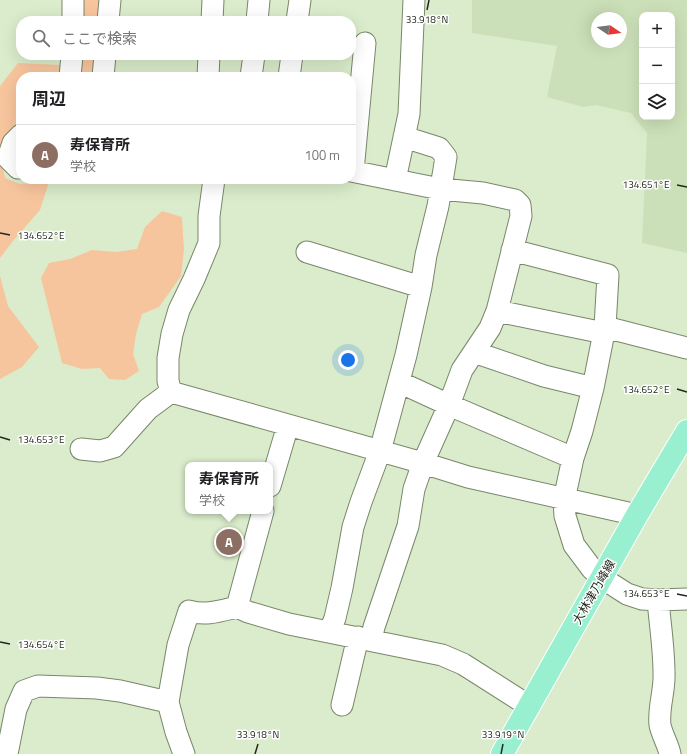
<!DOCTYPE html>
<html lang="ja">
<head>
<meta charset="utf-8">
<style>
  body { margin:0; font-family:"Titillium Web","Noto Sans JP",sans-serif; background:#f6f6f6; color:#202124 }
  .controls { position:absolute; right:12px; top:12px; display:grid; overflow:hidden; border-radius:8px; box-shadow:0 4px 16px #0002 }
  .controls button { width:36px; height:36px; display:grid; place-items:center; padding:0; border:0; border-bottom:1px solid #e0e0e0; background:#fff; color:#202124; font:20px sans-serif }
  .compass { position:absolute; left:591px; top:12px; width:36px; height:36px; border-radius:50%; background:#fff; box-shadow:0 4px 16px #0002; rotate:103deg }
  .you { position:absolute; left:348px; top:360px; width:14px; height:14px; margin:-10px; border:3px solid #fff; border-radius:50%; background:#1a73e8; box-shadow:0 0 0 6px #1a73e833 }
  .badge { display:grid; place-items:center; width:26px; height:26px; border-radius:50%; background:#2563eb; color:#fff; font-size:13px; font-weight:700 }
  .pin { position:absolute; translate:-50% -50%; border:2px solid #fff; box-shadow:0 1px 4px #0006 }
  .popup { position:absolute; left:185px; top:462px; width:88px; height:52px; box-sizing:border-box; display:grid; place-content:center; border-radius:8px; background:#fff; filter:drop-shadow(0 1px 3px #0005); font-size:13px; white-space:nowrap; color:#757577 }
  .popup b { font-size:15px; color:#202124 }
  .popup::after { content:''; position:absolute; left:50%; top:100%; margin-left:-8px; border:8px solid transparent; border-top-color:#fff }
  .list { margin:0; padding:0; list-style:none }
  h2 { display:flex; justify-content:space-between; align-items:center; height:52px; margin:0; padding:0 16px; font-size:17px }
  h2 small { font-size:13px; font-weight:400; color:#757577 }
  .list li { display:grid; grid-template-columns:26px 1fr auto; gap:12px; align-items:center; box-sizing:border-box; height:60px; padding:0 16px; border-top:1px solid #e0e0e0 }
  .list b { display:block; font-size:15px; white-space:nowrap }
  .list p { margin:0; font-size:13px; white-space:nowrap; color:#757577 }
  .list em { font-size:13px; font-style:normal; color:#757577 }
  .icon { flex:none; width:22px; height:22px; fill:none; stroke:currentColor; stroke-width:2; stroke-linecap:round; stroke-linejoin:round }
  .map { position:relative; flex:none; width:687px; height:754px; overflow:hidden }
  .search { position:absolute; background:#fff; box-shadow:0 4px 16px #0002; left:16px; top:16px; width:340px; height:44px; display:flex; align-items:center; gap:10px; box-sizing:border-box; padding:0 14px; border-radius:16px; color:#757577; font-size:15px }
  .panel { position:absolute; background:#fff; box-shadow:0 4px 16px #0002; left:16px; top:72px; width:340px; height:112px; border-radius:16px }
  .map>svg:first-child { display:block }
  .built { fill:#cbe0b9; fill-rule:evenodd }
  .green { fill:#f7c59d }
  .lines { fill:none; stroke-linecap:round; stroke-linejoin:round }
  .minor-casing { stroke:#78876a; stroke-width:23 }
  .major-casing { stroke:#fff; stroke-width:24 }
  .minor { stroke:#fff; stroke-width:21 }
  .major { stroke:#98f0d1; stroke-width:22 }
  .ticks { fill:none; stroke:#22281c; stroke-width:1.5 }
  .labels { text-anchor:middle; stroke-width:3; stroke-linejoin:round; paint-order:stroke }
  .street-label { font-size:12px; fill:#22281c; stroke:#fff }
  .ticks-label { font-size:10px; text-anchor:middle; fill:#22281c; stroke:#fff; stroke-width:3; stroke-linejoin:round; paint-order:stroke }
</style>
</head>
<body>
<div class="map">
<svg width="687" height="754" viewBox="0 0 687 754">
  <rect width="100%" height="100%" fill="#daeccb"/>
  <path class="built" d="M472 0H687V253L642 243 647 133 631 113 596 105 583 107 547 97 557 46 472 33ZM642 15H672V117H642ZM597 18H621V42H597Z"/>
  <path class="green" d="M83 0H101L98 21H81Z
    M78 55H95L92 77H76Z
    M18 63 60 65 59 77H21V120L0 152V86Z
    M0 155 5 178 20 184 49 182 40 210 13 241 0 258Z
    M162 211 182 217 184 250 181 276 159 307 142 314 136 334 133 354 139 371 125 380 109 379 100 368 82 369 62 363 41 278 49 263 70 259 92 250 116 252 137 249 145 227Z
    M0 276 8 306 39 347 22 367 0 379Z"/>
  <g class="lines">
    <g class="minor-casing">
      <path id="minor" d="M73 21V0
        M108 21 110 0
        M212 21 213 0
        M257 21 259 0
        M297 21 300 0
        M70 77 72 55
        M103 77 105 55
        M208 77 209 55
        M251 77 254 55
        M289 77 292 55
        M21 135 13 143 8 158 18 168H21
        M351 171 440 189 483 193 515 200 520 205 521 216 497 311 490 328 462 370 449 405 423 463 414 489 408 526 374 627 371 640
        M353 171 365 43
        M395 180 409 114 414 0
        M512 250 608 275 605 327 593 388 582 431 573 458 564 500 565 516 574 545 592 569 602 578 627 594 642 599 658 600 687 599
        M307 252 421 287
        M497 311 604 333
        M605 327 687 348
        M474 352 544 376 593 388
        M399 382 449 405 573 458
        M171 392 423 463 468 477 637 515
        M171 392 168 381V358L172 334 179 310 194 279 209 243V216L214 179
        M81 449 100 451 114 447 148 409 171 392
        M270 486 288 425
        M658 600C660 624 664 649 664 673 665 691 658 707 660 725 662 735 668 744 670 754
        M237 607 248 612 289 624 442 655 463 664 529 706
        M330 631 335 618 342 588 353 527 361 502 380 451 406 355 421 287 426 255 438 206 446 157 439 148 404 137
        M342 705 358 637
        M7 754 16 709 24 691 38 686 97 688 120 691 168 702
        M184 754 176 732 168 702 178 645 189 611C206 616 220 611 237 607L263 511"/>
    </g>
    <g class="major-casing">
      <path id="major" d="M502 754 637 515 687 431"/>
    </g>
    <use href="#minor" class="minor"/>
    <use href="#major" class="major"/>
  </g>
  <path class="ticks" d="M427 10 429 0M677 185 687 187M0 233 10 235M677 389 687 392M0 437 10 440M677 594 687 596M0 642 10 644M255 754 258 744M501 754 503 744"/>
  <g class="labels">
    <g class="street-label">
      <text transform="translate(594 592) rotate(-60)" y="4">大林津乃峰線</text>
    </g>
  </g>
  <g class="ticks-label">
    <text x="427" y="23">33.918°N</text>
    <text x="646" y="188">134.651°E</text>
    <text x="41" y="239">134.652°E</text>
    <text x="646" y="393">134.652°E</text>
    <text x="41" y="443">134.653°E</text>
    <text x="646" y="597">134.653°E</text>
    <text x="41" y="648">134.654°E</text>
    <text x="258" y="738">33.918°N</text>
    <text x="503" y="738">33.919°N</text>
  </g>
</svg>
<div class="controls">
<button>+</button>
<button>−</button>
<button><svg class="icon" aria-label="layers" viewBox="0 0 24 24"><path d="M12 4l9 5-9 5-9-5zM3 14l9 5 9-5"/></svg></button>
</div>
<svg class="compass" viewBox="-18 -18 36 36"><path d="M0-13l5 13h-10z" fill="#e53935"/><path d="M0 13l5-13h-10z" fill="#757577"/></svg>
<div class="you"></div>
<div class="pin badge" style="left:229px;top:542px;background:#8d6e63">A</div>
<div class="popup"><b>寿保育所</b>学校</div>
<div class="search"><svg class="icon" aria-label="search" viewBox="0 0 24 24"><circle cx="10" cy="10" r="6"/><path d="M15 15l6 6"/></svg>ここで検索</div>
<section class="panel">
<h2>周辺<small></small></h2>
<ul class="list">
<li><span class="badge" style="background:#8d6e63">A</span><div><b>寿保育所</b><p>学校</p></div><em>100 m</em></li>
</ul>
</section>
</div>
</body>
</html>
